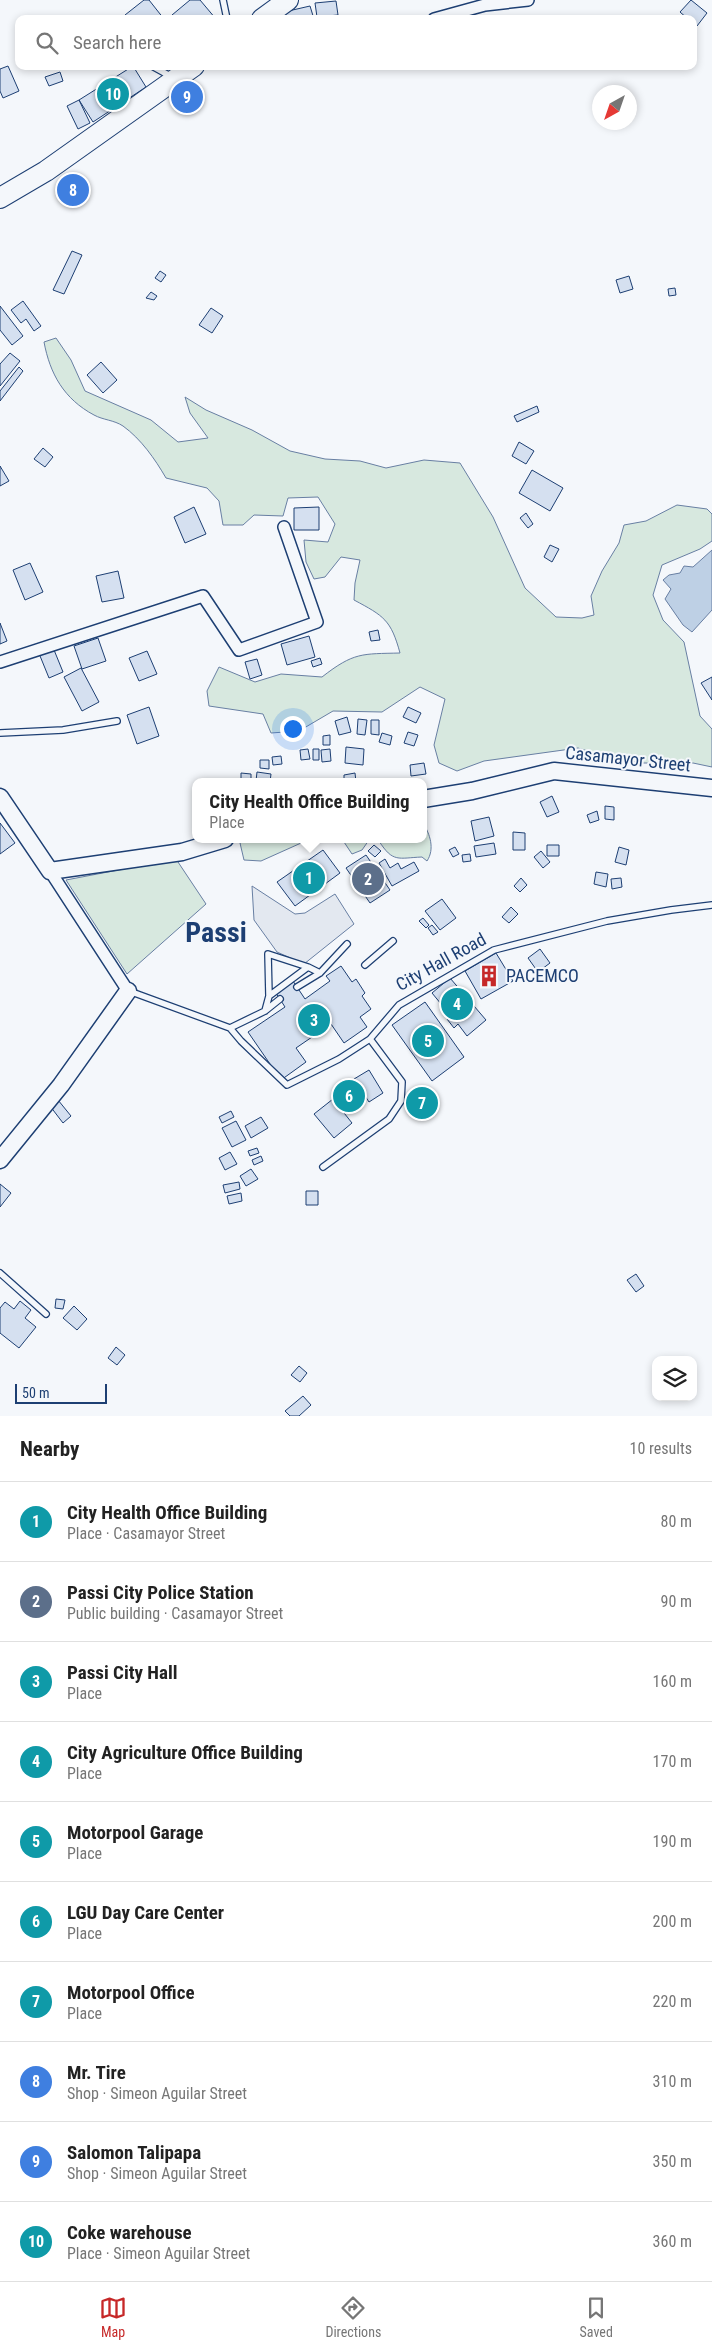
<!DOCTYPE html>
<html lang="en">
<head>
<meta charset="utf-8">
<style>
  body { margin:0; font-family:"Roboto Condensed",sans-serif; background:#f6f6f6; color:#222 }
  .controls { position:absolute; right:15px; bottom:15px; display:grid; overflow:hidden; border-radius:10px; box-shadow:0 2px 8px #0003 }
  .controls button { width:45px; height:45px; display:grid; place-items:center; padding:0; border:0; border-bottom:1px solid #e0e0e0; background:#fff; color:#222; font:25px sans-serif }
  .compass { position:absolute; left:592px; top:85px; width:45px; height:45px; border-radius:50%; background:#fff; box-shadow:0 2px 8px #0003; rotate:220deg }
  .scale { position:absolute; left:15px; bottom:12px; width:92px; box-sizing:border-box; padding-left:5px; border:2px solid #1d3f73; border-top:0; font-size:14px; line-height:18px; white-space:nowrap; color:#1d3f73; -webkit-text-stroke:4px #f4f7fb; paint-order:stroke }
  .you { position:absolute; left:292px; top:728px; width:18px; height:18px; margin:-12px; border:4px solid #fff; border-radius:50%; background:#1a73e8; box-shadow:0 0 0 8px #1a73e833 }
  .badge { display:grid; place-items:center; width:32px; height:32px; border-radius:50%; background:#c62828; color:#fff; font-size:16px; font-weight:700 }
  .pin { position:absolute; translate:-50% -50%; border:2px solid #fff; box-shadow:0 1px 5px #0006 }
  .popup { position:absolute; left:192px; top:778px; width:235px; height:65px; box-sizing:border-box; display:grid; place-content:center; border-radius:10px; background:#fff; filter:drop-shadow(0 1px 4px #0005); font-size:16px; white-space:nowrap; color:#767676 }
  .popup b { font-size:19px; color:#222 }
  .popup::after { content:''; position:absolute; left:50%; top:100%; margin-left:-10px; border:10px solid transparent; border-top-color:#fff }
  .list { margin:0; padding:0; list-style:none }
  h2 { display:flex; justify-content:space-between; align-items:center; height:65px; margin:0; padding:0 20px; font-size:21px }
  h2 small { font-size:16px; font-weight:400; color:#767676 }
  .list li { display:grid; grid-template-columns:32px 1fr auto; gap:15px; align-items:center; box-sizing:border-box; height:80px; padding:0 20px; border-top:1px solid #e0e0e0 }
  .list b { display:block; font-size:19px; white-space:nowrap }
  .list p { margin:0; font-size:16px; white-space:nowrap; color:#767676 }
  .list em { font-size:16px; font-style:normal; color:#767676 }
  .icon { flex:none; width:28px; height:28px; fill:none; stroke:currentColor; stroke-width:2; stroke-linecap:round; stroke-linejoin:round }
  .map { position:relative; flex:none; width:712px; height:1416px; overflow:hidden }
  .search { position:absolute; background:#fff; box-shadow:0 2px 8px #0003; left:15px; right:15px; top:15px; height:55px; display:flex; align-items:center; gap:12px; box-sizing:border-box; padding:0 18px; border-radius:10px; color:#767676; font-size:19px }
  .sheet { height:865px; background:#fff }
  nav { display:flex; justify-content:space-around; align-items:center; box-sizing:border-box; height:70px; border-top:1px solid #e0e0e0; background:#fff; font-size:14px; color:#767676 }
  nav a { display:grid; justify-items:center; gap:2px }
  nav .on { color:#c62828 }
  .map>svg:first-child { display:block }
  .green { fill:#d7e8df; stroke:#687fa3 }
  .parking { fill:#e3e8f0; stroke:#687fa3 }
  .water { fill:#bed0e5; stroke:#687fa3 }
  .building { fill:#d5e0f0; stroke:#1d3f73 }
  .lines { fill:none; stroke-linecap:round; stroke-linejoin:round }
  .lane-casing { stroke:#1d3f73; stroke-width:8 }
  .street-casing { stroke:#1d3f73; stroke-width:14 }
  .secondary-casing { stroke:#1d3f73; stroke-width:19 }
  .highway-casing { stroke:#1d3f73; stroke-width:22 }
  .lane { stroke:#f4f7fb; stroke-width:5.5 }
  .street { stroke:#f4f7fb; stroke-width:11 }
  .secondary { stroke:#f4f7fb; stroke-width:16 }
  .highway { stroke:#f4f7fb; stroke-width:20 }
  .labels { text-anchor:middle; stroke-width:4; stroke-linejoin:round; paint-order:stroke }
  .street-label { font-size:18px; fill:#1d3f73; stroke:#f4f7fb }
  .poi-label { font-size:18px; fill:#1d3f73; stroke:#f4f7fb; text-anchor:start }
  .town-label { font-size:28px; font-weight:bold; fill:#1d3f73; stroke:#f4f7fb }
</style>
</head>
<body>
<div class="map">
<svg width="712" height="1416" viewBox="0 0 712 1416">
  <rect width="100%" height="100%" fill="#f4f7fb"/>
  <path class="green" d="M56 338 71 360 85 391 151 420 178 442 208 438 190 413 185 397 206 410 252 430 290 451 325 459 360 461 386 468 424 460 460 463 493 517 525 588 556 617 582 618 594 615 591 596 602 571 619 543 624 525 646 521 677 505 707 509 712 514V541L700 549 662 565 653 595 663 620 684 642 700 716 712 729V767L693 763H643L607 757 578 748 484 761 457 771 439 763 434 745 445 699 420 687 382 712 333 711 299 731 271 733 263 714 209 706 207 691 219 667 255 682 281 674 322 677C354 652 362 654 400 653 391 620 384 616 354 600L355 583 360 560 341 557 325 577 314 579 306 562 304 540 328 542 335 524 318 497 288 498 283 516 254 515 243 525H223L219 501 207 488 166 478C155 459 141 439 123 426 114 420 103 420 94 415 64 399 50 374 44 342Z
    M423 823C430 834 435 849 427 861L422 857C398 858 393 863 379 841L369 840 362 850 352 854 342 839H423Z
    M251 839H310L261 861 244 860 240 843Z
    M176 859 206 904 127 974 66 880Z"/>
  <path class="parking" d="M252 886 295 914 305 913 335 894 354 924 304 964 277 952 254 920Z"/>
  <path class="water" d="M712 550V610L692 632 683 625 665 599 671 589 663 580 669 575 680 573 684 566 693 567Z"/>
  <path class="building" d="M144 0H149L164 19H129L125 15Z
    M190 0H200L216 19H175L172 15Z
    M691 0 707 13 697 26 693 23V19H688L680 12Z
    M336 1 338 15 317 17 315 3Z
    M310 6 314 19H286L284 12Z
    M8 66 19 91 3 98 0 91V69Z
    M133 66 146 87 93 122 79 100Z
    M60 72 63 81 49 86 45 77Z
    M79 100 90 123 78 129 67 106Z
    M72 251 82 255 64 294 53 290Z
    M160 271 166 275 161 282 155 278Z
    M629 276 633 289 620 293 616 280Z
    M675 288 676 295 669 296 668 289Z
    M151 292 157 296 154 300 146 298Z
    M23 301 41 326 34 331 26 319 21 323 11 310Z
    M0 306 23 336 12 345 0 330Z
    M211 308 223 316 212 333 199 325Z
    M10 353 20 361 0 386V364Z
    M101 362 117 380 103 393 87 375Z
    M19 367 23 371 0 401V391Z
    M537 406 539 412 517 422 514 416Z
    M519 442 534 451 526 464 512 456Z
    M43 448 53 457 45 467 34 459Z
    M0 466 9 481 0 486Z
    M532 470 563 488 550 511 519 493Z
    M194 507 206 534 185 543 174 517Z
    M319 507V530H294V508Z
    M526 513 533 524 528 528 520 518Z
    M550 545 559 549 552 562 544 557Z
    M30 563 43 592 25 600 13 570Z
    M118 571 124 598 102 602 96 576Z
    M0 623 7 641 0 644Z
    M378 630 380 640 371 641 369 632Z
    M309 636 315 657 287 665 281 644Z
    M98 638 106 661 82 669 74 646Z
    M52 645 63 672 49 678 38 651Z
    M147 651 157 674 139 681 129 658Z
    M320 658 322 664 313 667 311 661Z
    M257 659 262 675 250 679 245 662Z
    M81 668 99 702 82 711 64 677Z
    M712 677V700L701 683Z
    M149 707 159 736 137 744 127 715Z
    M408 707 421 713 416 723 403 717Z
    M347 717 351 732 339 735 335 721Z
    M358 719 367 720 365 735 357 734Z
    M371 720H379V735L371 734Z
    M408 732 418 735 414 746 404 743Z
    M382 733 392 736 390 745 379 742Z
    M330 735V745H323V736Z
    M346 747 364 749 363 765 345 763Z
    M308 749 310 759 301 760 300 750Z
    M313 749H319V760H313Z
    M330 749 331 761 322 762 321 750Z
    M281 756 282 764 273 765 272 757Z
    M260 760H269V769L260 768Z
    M424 763 426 774 411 776 410 765Z
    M257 772 271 774 270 782 256 781Z
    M241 773 251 774V781L241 780Z
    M355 773 356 782H344V775Z
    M552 796 559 812 547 817 540 802Z
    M605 806 614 807V820L605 819Z
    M597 811 599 820 590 823 587 815Z
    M489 817 494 836 475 841 471 821Z
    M0 823 15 843 0 854Z
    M513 832 525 833V850H513Z
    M494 843 496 854 476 857 474 846Z
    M374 845 381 851 375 857 368 851Z
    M547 845H559V856H547Z
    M455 847 459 854 453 857 449 850Z
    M619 847 629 850 626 865 615 862Z
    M323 850 340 873 295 906 277 882Z
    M541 851 550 862 543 868 534 857Z
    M470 854 471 861 463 862 462 855Z
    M366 855 390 890 370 903 346 868Z
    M385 859 390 868 398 863 401 869 414 862 419 871 392 886 379 863Z
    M596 872 608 874 606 887 594 884Z
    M521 878 527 885 520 892 514 886Z
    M621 878 622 887 612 889 611 879Z
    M442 899 456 918 440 930 425 911Z
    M511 907 518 914 509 923 502 917Z
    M423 918 429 925 426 928 419 921Z
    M432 925 438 932 433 935 428 928Z
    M540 949 550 963 538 972 528 958Z
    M496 953 513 981 481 999 465 971Z
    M341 966 352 982 356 979 365 993 362 996 371 1009 360 1017 367 1027 344 1043 331 1024 296 1048 306 1062 281 1080 248 1032 285 1007 276 993 293 981 305 999 330 981 326 976Z
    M450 978 486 1020 467 1036 458 1024 454 1028 447 1019 451 1016 432 993Z
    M425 1002 464 1057 432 1081 392 1025Z
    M369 1070 383 1093 369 1102 354 1079Z
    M352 1082 363 1099 347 1110 336 1093Z
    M423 1087 438 1107 420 1120 405 1099Z
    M333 1099 352 1123 334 1138 314 1114Z
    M58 1100 71 1116 63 1123 50 1106Z
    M231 1111 234 1117 222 1123 219 1117Z
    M261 1117 268 1128 251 1138 245 1126Z
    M236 1121 246 1140 232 1147 222 1128Z
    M257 1148 259 1153 250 1156 248 1151Z
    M230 1152 237 1164 225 1170 219 1158Z
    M261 1156 263 1161 254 1165 252 1160Z
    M251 1169 258 1179 246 1186 240 1176Z
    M239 1182 240 1189 225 1193 223 1185Z
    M0 1184 11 1193 0 1207Z
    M306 1191H318V1205H306Z
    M241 1193 242 1201 229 1204 227 1196Z
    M636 1274 644 1286 636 1292 627 1280Z
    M56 1299 65 1300 63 1309 55 1308Z
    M20 1301 31 1310 25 1318 36 1327 19 1348 0 1333V1308L5 1302 14 1309Z
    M74 1306 87 1319 77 1330 63 1318Z
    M116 1347 125 1355 117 1365 108 1358Z
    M299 1366 307 1373 300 1382 291 1375Z
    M303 1396 311 1405 299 1416H290L285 1411Z"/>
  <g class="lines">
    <g class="lane-casing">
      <path id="lane" d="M223 0 227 19
        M107 66H108
        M152 66 172 77
        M0 733 63 730 117 721
        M365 965 393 941
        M297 987 320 973 347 944
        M129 991 230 1028
        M269 996 268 954 308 967
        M265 1011 269 996 308 967 320 973
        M230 1028 241 1041 287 1085 339 1059 370 1039 399 1005 494 950 607 921 671 910 712 905
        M230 1028 265 1011 280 999
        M323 1167 389 1119 401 1101 402 1082 370 1039
        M0 1273 46 1314"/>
    </g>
    <g class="street-casing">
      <path id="street" d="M434 19 485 5 528 0
        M0 662 203 596 239 650 317 622 284 527
        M50 871 128 991"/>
    </g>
    <g class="secondary-casing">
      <path id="secondary" d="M0 797 50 871 182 852 225 839
        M423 799 472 791 554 771 712 788
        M0 1160 61 1085 128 991"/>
    </g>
    <g class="highway-casing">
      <path id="highway" d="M262 19 288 0
        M0 198 46 171 194 66"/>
    </g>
    <use href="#lane" class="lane"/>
    <use href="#street" class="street"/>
    <use href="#secondary" class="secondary"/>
    <use href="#highway" class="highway"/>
  </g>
  <defs>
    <g id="building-bare" transform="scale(1.725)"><path d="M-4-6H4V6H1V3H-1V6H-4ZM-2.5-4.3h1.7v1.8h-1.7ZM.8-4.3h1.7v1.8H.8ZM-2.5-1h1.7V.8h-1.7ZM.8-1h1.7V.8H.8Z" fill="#c62828" stroke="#f4f7fb" stroke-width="2.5" paint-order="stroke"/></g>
  </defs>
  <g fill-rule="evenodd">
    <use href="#building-bare" x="489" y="976"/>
  </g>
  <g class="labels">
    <g class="street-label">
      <text transform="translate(628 759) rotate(6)" y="6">Casamayor Street</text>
      <text transform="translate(441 962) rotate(-29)" y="6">City Hall Road</text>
    </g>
    <g class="poi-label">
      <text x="506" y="982">PACEMCO</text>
    </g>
    <g class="town-label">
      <text x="216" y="942">Passi</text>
    </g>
  </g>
</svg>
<div class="controls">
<button><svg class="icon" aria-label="layers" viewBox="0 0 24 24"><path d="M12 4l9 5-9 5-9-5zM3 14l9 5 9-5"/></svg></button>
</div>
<svg class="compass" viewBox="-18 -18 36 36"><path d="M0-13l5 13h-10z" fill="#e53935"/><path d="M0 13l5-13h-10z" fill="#767676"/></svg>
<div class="scale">50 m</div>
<div class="you"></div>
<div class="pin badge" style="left:309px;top:878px;background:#0f9aa8">1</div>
<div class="popup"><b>City Health Office Building</b>Place</div>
<div class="pin badge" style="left:368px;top:879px;background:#5c6f8a">2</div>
<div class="pin badge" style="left:314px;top:1020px;background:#0f9aa8">3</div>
<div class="pin badge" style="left:457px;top:1004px;background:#0f9aa8">4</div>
<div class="pin badge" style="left:428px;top:1041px;background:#0f9aa8">5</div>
<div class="pin badge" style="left:349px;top:1096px;background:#0f9aa8">6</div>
<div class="pin badge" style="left:422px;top:1103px;background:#0f9aa8">7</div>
<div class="pin badge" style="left:73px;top:190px;background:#3f7fe0">8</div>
<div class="pin badge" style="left:187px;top:97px;background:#3f7fe0">9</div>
<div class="pin badge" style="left:113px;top:94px;background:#0f9aa8">10</div>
<div class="search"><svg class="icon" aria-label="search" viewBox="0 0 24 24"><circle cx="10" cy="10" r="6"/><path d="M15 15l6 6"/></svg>Search here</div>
</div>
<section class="sheet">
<h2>Nearby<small>10 results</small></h2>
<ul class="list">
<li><span class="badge" style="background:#0f9aa8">1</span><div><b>City Health Office Building</b><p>Place · Casamayor Street</p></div><em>80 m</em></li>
<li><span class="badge" style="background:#5c6f8a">2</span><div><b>Passi City Police Station</b><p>Public building · Casamayor Street</p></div><em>90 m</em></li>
<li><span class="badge" style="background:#0f9aa8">3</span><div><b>Passi City Hall</b><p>Place</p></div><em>160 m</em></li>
<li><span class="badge" style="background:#0f9aa8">4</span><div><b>City Agriculture Office Building</b><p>Place</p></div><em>170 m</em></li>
<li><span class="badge" style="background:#0f9aa8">5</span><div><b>Motorpool Garage</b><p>Place</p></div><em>190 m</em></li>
<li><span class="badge" style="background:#0f9aa8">6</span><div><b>LGU Day Care Center</b><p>Place</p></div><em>200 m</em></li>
<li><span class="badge" style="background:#0f9aa8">7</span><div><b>Motorpool Office</b><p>Place</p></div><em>220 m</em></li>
<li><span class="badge" style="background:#3f7fe0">8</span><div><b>Mr. Tire</b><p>Shop · Simeon Aguilar Street</p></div><em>310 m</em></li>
<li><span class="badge" style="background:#3f7fe0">9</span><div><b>Salomon Talipapa</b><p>Shop · Simeon Aguilar Street</p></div><em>350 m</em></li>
<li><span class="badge" style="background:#0f9aa8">10</span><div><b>Coke warehouse</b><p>Place · Simeon Aguilar Street</p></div><em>360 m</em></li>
</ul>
</section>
<nav>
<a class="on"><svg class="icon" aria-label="map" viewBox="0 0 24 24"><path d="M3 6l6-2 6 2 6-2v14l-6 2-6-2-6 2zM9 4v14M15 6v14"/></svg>Map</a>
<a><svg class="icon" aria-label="directions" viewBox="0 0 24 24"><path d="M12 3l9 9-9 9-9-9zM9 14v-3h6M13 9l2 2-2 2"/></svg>Directions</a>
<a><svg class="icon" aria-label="saved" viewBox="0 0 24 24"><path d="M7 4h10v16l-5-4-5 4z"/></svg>Saved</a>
</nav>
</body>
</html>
